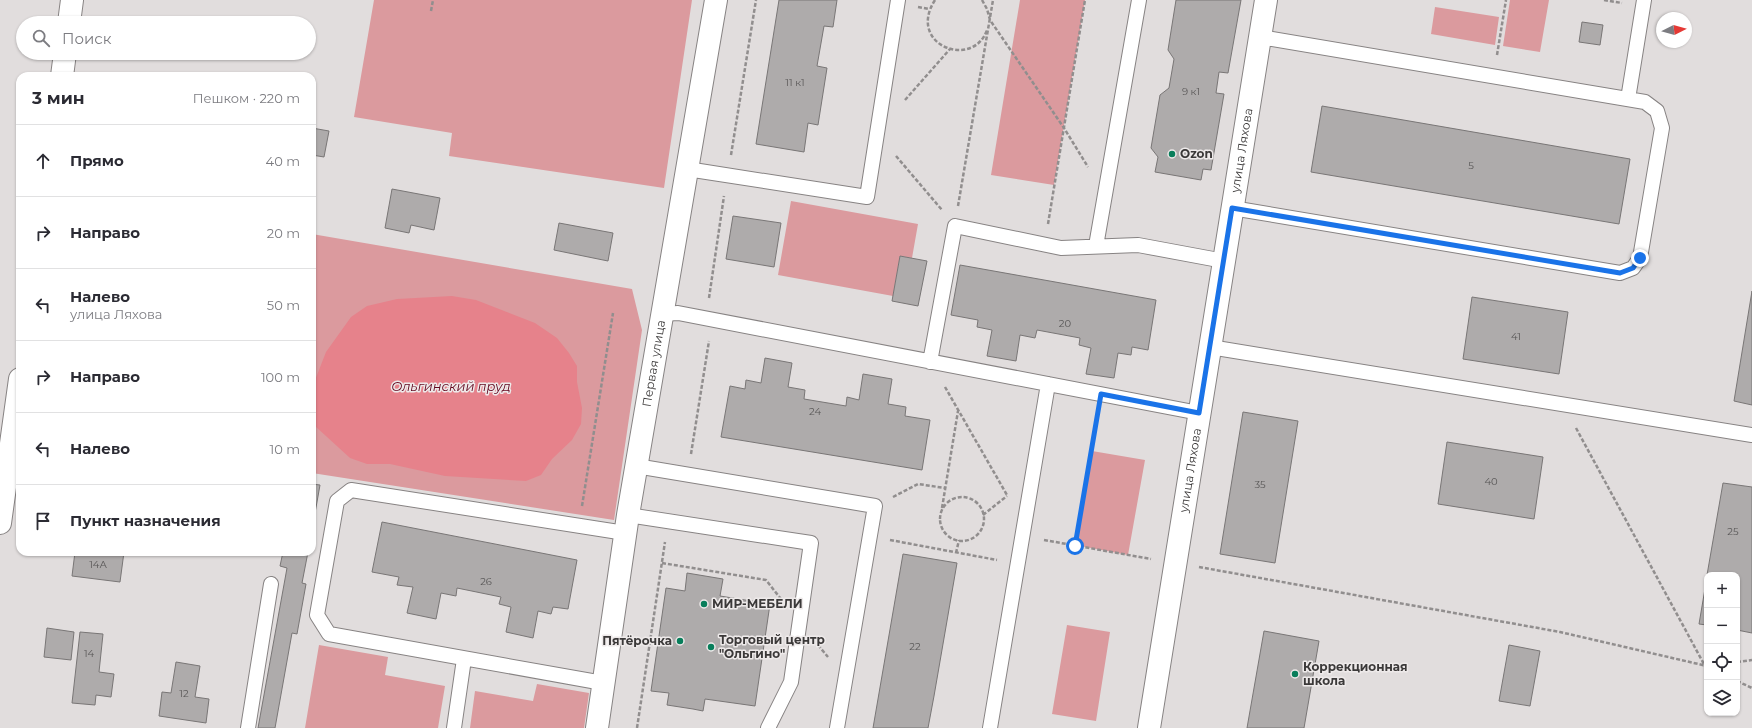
<!DOCTYPE html>
<html lang="ru">
<head>
<meta charset="utf-8">
<style>
  body { margin:0; font-family:Montserrat,sans-serif; background:#f7f7f7; color:#2b2b33 }
  .controls { position:absolute; right:12px; bottom:12px; display:grid; overflow:hidden; border-radius:8px; box-shadow:0 1px 3px #0004 }
  .controls button { width:36px; height:36px; display:grid; place-items:center; padding:0; border:0; border-bottom:1px solid #e1e1e2; background:#fff; color:#2b2b33; font:20px sans-serif }
  .compass { position:absolute; left:1656px; top:12px; width:36px; height:36px; border-radius:50%; background:#fff; box-shadow:0 1px 3px #0004; rotate:84deg }
  .stop { position:absolute; width:12px; height:12px; margin:-9px; border:3px solid #1a73e8; border-radius:50%; background:#fff }
  .stop.end { background:#1a73e8; border-color:#fff; box-shadow:0 1px 4px #0008 }
  .list { margin:0; padding:0; list-style:none }
  h2 { display:flex; justify-content:space-between; align-items:center; height:52px; margin:0; padding:0 16px; font-size:17px }
  h2 small { font-size:13px; font-weight:400; color:#7c7c81 }
  .list li { display:grid; grid-template-columns:26px 1fr auto; gap:12px; align-items:center; box-sizing:border-box; height:72px; padding:0 16px; border-top:1px solid #e1e1e2 }
  .list b { display:block; font-size:15px; white-space:nowrap }
  .list p { margin:0; font-size:13px; white-space:nowrap; color:#7c7c81 }
  .list em { font-size:13px; font-style:normal; color:#7c7c81 }
  .icon { flex:none; width:22px; height:22px; fill:none; stroke:currentColor; stroke-width:2; stroke-linecap:round; stroke-linejoin:round }
  .map { position:relative; flex:none; width:1752px; height:728px; overflow:hidden }
  .search { position:absolute; background:#fff; box-shadow:0 1px 3px #0004; left:16px; top:16px; width:300px; height:44px; display:flex; align-items:center; gap:10px; box-sizing:border-box; padding:0 14px; border-radius:22px; color:#7c7c81; font-size:15px }
  .panel { position:absolute; background:#fff; box-shadow:0 1px 3px #0004; left:16px; top:72px; width:300px; height:484px; border-radius:12px }
  .map>svg:first-child { display:block }
  .green { fill:#db9a9e }
  .water { fill:#e6828b }
  .building { fill:#aeabab; stroke:#797676 }
  .lines { fill:none; stroke-linecap:round; stroke-linejoin:round }
  .service-casing { stroke:#878383; stroke-width:16 }
  .minor-casing { stroke:#878383; stroke-width:24 }
  .tertiary-casing { stroke:#878383; stroke-width:24 }
  .path { stroke:#918e8e; stroke-width:2.5; stroke-dasharray:4 2; stroke-linecap:butt }
  .service { stroke:#fff; stroke-width:14 }
  .minor { stroke:#fff; stroke-width:22 }
  .tertiary { stroke:#fff; stroke-width:22 }
  .route { stroke:#1a73e8; stroke-width:5 }
  .poi-dot { fill:#087e5b; stroke:#eeeaea; stroke-width:1.5 }
  .labels { text-anchor:middle; stroke-width:3; stroke-linejoin:round; paint-order:stroke }
  .number-label { font-size:10px; fill:#585656 }
  .street-label { font-size:12px; fill:#3b3939; stroke:#eeeaea }
  .poi-label { font-size:12px; font-weight:bold; fill:#3b3939; stroke:#eeeaea; text-anchor:start }
  .water-label { font-size:13px; font-style:italic; fill:#62061e; stroke:#eeeaea }
</style>
</head>
<body>
<div class="map">
<svg width="1752" height="728" viewBox="0 0 1752 728">
  <rect width="100%" height="100%" fill="#e1dddd"/>
  <path class="green" d="M374 0H692L664 188 449 156 452 133 354 117Z
    M1020 0H1085L1054 185 991 175Z
    M1510 0H1549L1540 52 1503 46Z
    M1435 7 1499 17 1495 45 1431 34Z
    M791 201 918 224 912 258 900 256 893 296 778 275Z
    M312 234 632 289 642 330 614 520 312 473Z
    M1092 451 1145 460 1128 555 1075 545Z
    M1067 625 1110 632 1096 721 1052 714Z
    M319 645 388 657 385 675 445 686 438 728H305Z
    M537 684 589 693 584 728H470L475 691 533 701Z"/>
  <path class="water" d="M452 296 476 300 535 323 557 338 569 353 577 366V382L582 408 581 424 572 440 552 459 541 475 526 481 445 476 390 464H367L350 458 315 426 312 408V388L326 352 351 317 367 306 397 299Z"/>
  <path class="building" d="M779 0H837L833 27 824 26 817 66 827 68 818 125 808 123 804 152 756 144Z
    M1176 0H1241L1228 73 1219 72 1216 93 1224 94 1211 170 1203 169 1201 180 1155 172 1158 157 1151 148 1160 95 1169 88 1174 59 1168 50Z
    M1582 22 1603 25 1600 45 1579 42Z
    M1322 106 1630 159 1619 224 1311 172Z
    M312 128 329 131 324 157 312 155Z
    M392 189 440 198 434 230 411 225 409 233 385 228Z
    M733 216 781 223 774 267 726 259Z
    M559 223 613 233 608 261 554 250Z
    M900 256 927 261 918 306 892 301Z
    M960 265 1156 300 1148 350 1132 347 1131 355 1118 353 1114 378 1086 374 1091 348 1079 345 1080 338 1037 330 1035 338 1020 335 1016 361 987 356 992 330 977 327 978 320 951 315Z
    M1752 291V405L1734 401Z
    M1472 297 1568 312 1559 374 1463 359Z
    M765 358 792 363 788 387 805 390 804 399 846 406 847 397 859 400 863 374 892 379 888 404 906 407 905 416 930 420 922 470 721 437 730 386 745 389 746 380 761 383Z
    M1243 412 1298 421 1275 563 1220 554Z
    M1447 442 1543 457 1534 519 1438 504Z
    M1723 483 1752 487V633L1737 630V575H1707Z
    M312 484 320 485 312 530Z
    M382 522 577 560 568 609 553 607 551 614 538 611 533 638 506 632 511 607 499 604 501 597 457 588 456 596 441 593 436 619 407 613 413 587 397 585 399 577 372 572Z
    M75 552H124L120 582 72 576Z
    M283 552H308L302 583 306 584 297 634 292 633 275 728H258L287 568 280 566Z
    M903 554 957 563 934 696 928 728H873Z
    M687 573 723 579 720 596 770 604 755 706 705 699 703 711 693 709 667 705 669 693 651 691 666 588 685 591Z
    M1707 577V625L1699 624Z
    M47 628 74 632 71 660 44 657Z
    M1264 631 1319 641 1304 728H1247Z
    M80 632 103 634 99 672 114 674 111 697 96 695 95 705 72 703Z
    M1509 645 1540 651 1530 706 1499 701Z
    M176 662 200 666 195 697 209 699 206 723 159 716 162 692 171 693Z"/>
  <g class="lines">
    <g class="service-casing">
      <path id="service" d="M1628 99 1644 0
        M687 169 867 197 898 0
        M1232 208 1620 273 1633 268 1640 258 1662 128 1657 111 1645 102 1260 37
        M1096 246 1139 0
        M662 314 678 313 1199 413
        M1210 347 1752 435
        M930 362 955 226 1061 248 1138 245 1224 261
        M636 466 875 506 837 728
        M628 515 811 543 791 682 768 728
        M603 683 329 634 317 615 337 501 351 490 625 533
        M248 728 271 584
        M454 728 464 659
        M990 728 1048 384"/>
    </g>
    <g class="minor-casing">
      <g id="minor">
        <path d="M69 23 72 0"/>
        <path d="M62 76 65 53"/>
        <path d="M0 523 20 379"/>
        <path id="s1" d="M1149 728 1266 0"/>
      </g>
    </g>
    <g class="tertiary-casing">
      <g id="tertiary">
        <path id="s2" d="M597 728 628 515 716 0"/>
      </g>
    </g>
    <path class="path" d="M935 0C906 45 973 70 987 30
      M982 0 987 9 990 20 1064 128 1088 167
      M1604 0 1622 3
      M918 7 929 9
      M431 11 433 0
      M1497 55 1506 0
      M905 100 950 49
      M731 155 756 0
      M896 156 942 210
      M958 206 993 0
      M1048 224 1085 0
      M709 298 724 196
      M945 387 1007 495
      M1576 428 1705 666
      M691 454 709 341
      M893 497 918 484 945 488
      M940 519a22 22 0 1 1 44 0a22 22 0 1 1-44 0Z
      M582 506 613 313
      M942 508 958 411
      M983 515 1007 496
      M890 540 997 560
      M1044 540 1151 559
      M1075 545 1098 414
      M956 553 959 540
      M662 563 766 580 781 599
      M1199 567 1560 632 1707 666
      M818 645 828 657
      M1737 662 1752 660
      M1737 681 1752 688
      M637 728 665 542"/>
    <use href="#service" class="service"/>
    <use href="#minor" class="minor"/>
    <use href="#tertiary" class="tertiary"/>
  </g>
  <g class="lines">
    <path class="route" d="M1075 546 1101 394 1199 413 1232 208 1620 273 1633 268 1640 258"/>
  </g>
  <g class="poi-dot">
    <circle cx="1172" cy="154" r="4"/>
    <circle cx="704" cy="604" r="4"/>
    <circle cx="680" cy="641" r="4"/>
    <circle cx="711" cy="647" r="4"/>
    <circle cx="1295" cy="674" r="4"/>
  </g>
  <g class="labels">
    <g class="number-label">
      <text x="795" y="86">11 к1</text>
      <text x="1191" y="95">9 к1</text>
      <text x="1471" y="169">5</text>
      <text x="1065" y="327">20</text>
      <text x="1516" y="340">41</text>
      <text x="815" y="415">24</text>
      <text x="1491" y="485">40</text>
      <text x="1260" y="488">35</text>
      <text x="1733" y="535">25</text>
      <text x="98" y="568">14А</text>
      <text x="486" y="585">26</text>
      <text x="915" y="650">22</text>
      <text x="89" y="657">14</text>
      <text x="184" y="697">12</text>
    </g>
    <g class="street-label">
      <text dy="4" stroke="none"><textPath href="#s1" startOffset="585">улица Ляхова</textPath></text>
      <text dy="4" stroke="none"><textPath href="#s2" startOffset="369">Первая улица</textPath></text>
      <text dy="4" stroke="none"><textPath href="#s1" startOffset="261">улица Ляхова</textPath></text>
    </g>
    <g class="poi-label">
      <text x="1180" y="158">Ozon</text>
      <text x="712" y="608">МИР-МЕБЕЛИ</text>
      <text x="719" y="644">Торговый центр<tspan x="719" dy="14">"Ольгино"</tspan></text>
      <text x="672" y="645" text-anchor="end">Пятёрочка</text>
      <text x="1303" y="671">Коррекционная<tspan x="1303" dy="14">школа</tspan></text>
    </g>
    <g class="water-label">
      <text x="451" y="391">Ольгинский пруд</text>
    </g>
  </g>
</svg>
<div class="controls">
<button>+</button>
<button>−</button>
<button><svg class="icon" aria-label="locate" viewBox="0 0 24 24"><circle cx="12" cy="12" r="6"/><path d="M12 2v4M12 18v4M2 12h4M18 12h4"/></svg></button>
<button><svg class="icon" aria-label="layers" viewBox="0 0 24 24"><path d="M12 4l9 5-9 5-9-5zM3 14l9 5 9-5"/></svg></button>
</div>
<svg class="compass" viewBox="-18 -18 36 36"><path d="M0-13l5 13h-10z" fill="#e53935"/><path d="M0 13l5-13h-10z" fill="#7c7c81"/></svg>
<div class="stop" style="left:1075px;top:546px"></div>
<div class="stop end" style="left:1640px;top:258px"></div>
<div class="search"><svg class="icon" aria-label="search" viewBox="0 0 24 24"><circle cx="10" cy="10" r="6"/><path d="M15 15l6 6"/></svg>Поиск</div>
<section class="panel">
<h2>3 мин<small>Пешком · 220 m</small></h2>
<ul class="list">
<li><svg class="icon" aria-label="ahead" viewBox="0 0 24 24"><path d="M12 20V5M6 11l6-6 6 6"/></svg><div><b>Прямо</b></div><em>40 m</em></li>
<li><svg class="icon" aria-label="right" viewBox="0 0 24 24"><path d="M7 20v-9h11M14 6l5 5-5 5"/></svg><div><b>Направо</b></div><em>20 m</em></li>
<li><svg class="icon" aria-label="left" viewBox="0 0 24 24"><path d="M17 20v-9H6M10 6l-5 5 5 5"/></svg><div><b>Налево</b><p>улица Ляхова</p></div><em>50 m</em></li>
<li><svg class="icon" aria-label="right" viewBox="0 0 24 24"><path d="M7 20v-9h11M14 6l5 5-5 5"/></svg><div><b>Направо</b></div><em>100 m</em></li>
<li><svg class="icon" aria-label="left" viewBox="0 0 24 24"><path d="M17 20v-9H6M10 6l-5 5 5 5"/></svg><div><b>Налево</b></div><em>10 m</em></li>
<li><svg class="icon" aria-label="arrive" viewBox="0 0 24 24"><path d="M6 21V4h12l-3 4 3 4H6"/></svg><div><b>Пункт назначения</b></div></li>
</ul>
</section>
</div>
</body>
</html>
